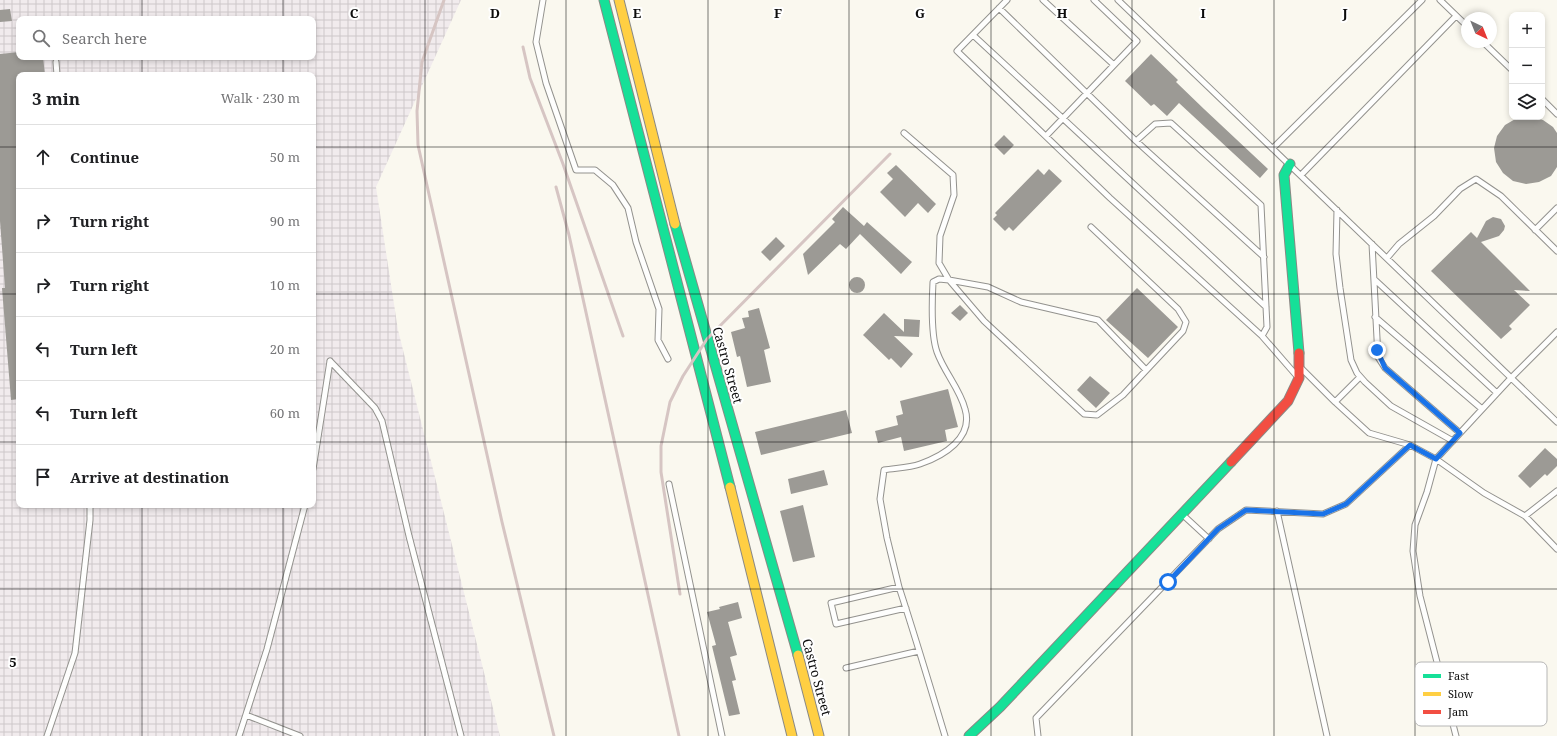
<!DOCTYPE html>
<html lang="en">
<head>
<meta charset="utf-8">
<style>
  body { margin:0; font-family:"Noto Serif",serif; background:#f2f2f2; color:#202124 }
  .controls { position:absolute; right:12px; top:12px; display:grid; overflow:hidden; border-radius:8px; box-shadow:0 2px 6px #0003 }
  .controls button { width:36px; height:36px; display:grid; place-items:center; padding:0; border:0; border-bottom:1px solid #e0e0e0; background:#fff; color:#202124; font:20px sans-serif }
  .compass { position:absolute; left:1461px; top:12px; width:36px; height:36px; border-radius:50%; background:#fff; box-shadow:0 2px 6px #0003; rotate:137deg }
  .stop { position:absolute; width:12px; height:12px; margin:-9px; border:3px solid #1a73e8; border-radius:50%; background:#fff }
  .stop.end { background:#1a73e8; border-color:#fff; box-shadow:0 1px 4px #0008 }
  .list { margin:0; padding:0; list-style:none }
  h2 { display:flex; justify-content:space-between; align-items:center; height:52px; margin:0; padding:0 16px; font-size:17px }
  h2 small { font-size:13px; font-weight:400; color:#757577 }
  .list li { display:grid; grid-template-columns:26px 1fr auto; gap:12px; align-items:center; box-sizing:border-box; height:64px; padding:0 16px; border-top:1px solid #e0e0e0 }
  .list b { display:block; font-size:15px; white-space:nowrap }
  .list em { font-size:13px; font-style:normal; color:#757577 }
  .icon { flex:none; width:22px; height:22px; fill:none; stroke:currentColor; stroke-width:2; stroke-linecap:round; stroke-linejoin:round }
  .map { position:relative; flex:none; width:1557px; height:736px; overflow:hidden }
  .search { position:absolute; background:#fff; box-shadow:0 2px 6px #0003; left:16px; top:16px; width:300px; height:44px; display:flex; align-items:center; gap:10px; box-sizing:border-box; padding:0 14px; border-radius:8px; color:#757577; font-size:15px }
  .panel { position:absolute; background:#fff; box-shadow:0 2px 6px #0003; left:16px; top:72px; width:300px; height:436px; border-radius:8px }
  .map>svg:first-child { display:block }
  .industrial { fill:url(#industrial-grid); fill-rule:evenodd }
  .building { fill:#9c9a95 }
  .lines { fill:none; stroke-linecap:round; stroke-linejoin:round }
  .lane-casing { stroke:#93928e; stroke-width:7 }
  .fast-casing { stroke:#8a8985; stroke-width:11 }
  .slow-casing { stroke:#8a8985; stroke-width:11 }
  .jam-casing { stroke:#8a8985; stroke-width:11 }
  .lane { stroke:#fefefd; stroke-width:5 }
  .fast { stroke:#16e098; stroke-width:9 }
  .slow { stroke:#ffcf43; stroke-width:9 }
  .jam { stroke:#f24e42; stroke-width:9 }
  .rail { stroke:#d6c5c3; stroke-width:3 }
  .route { stroke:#1a73e8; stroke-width:5 }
  .grid { fill:none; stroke:#0c0c0c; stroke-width:1; stroke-opacity:0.55 }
  .labels { text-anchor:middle; stroke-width:4; stroke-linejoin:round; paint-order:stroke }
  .street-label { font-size:13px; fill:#0c0c0c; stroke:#fff }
  .key { fill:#fff; stroke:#b6b6b6; stroke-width:1 }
  .key-label { font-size:11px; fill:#0c0c0c }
  .grid-label { font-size:13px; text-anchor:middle; font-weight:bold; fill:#0c0c0c; stroke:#fff; stroke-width:4; stroke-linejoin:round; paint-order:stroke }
</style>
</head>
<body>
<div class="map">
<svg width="1557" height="736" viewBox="0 0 1557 736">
  <defs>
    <pattern id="industrial-grid" width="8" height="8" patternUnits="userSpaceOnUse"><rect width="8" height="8" fill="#f1ebed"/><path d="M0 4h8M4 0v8" fill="none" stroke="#cdc8ca"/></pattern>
  </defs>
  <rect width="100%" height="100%" fill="#faf8ef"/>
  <path class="industrial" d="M0 0H461L376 187 398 330 500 736H0ZM19 19H313V57H19ZM19 75H313V505H19Z"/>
  <path class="building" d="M10 9 12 21 0 22V10Z
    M19 52V57H43L45 75H19V399L11 400 2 288H5L0 221V54Z
    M1151 54 1178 80 1176 82 1204 109 1268 169 1260 178 1179 103 1167 116 1154 104 1151 106 1125 81Z
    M1533 117 1543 120 1553 127 1557 133V167L1551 176 1539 182 1526 184 1513 181 1503 173 1496 162 1494 148 1497 136 1505 125 1517 118Z
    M1004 135 1014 145 1004 155 994 145Z
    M896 165 936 204 928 213 918 203 905 217 880 192 893 179 887 173Z
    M1038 169 1044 175 1049 169 1062 181 1013 231 1009 227 1005 231 993 219 997 215 995 213Z
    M843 207 864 226 867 222 912 262 901 274 860 234 846 249 840 244 808 275 803 254 835 222 832 219Z
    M1493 217 1501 219 1505 226 1504 230 1499 236 1481 242 1530 291 1514 290 1530 305 1509 326 1512 329 1501 339 1431 271 1471 232 1477 238 1486 221Z
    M776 237 785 246 770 261 761 252Z
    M849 285a8 8 0 1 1 16 0a8 8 0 1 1-16 0Z
    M1137 288 1178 327 1148 358 1106 320Z
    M960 305 968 313 960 321 951 313Z
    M759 308 770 348 764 350 771 382 747 387 740 356 737 357 731 332 745 328 742 318 749 317 748 311Z
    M884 313 904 332V319L920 320 919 337 894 336 913 354 901 368 891 358 889 360 863 335Z
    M1090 376 1110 393 1096 408 1077 390Z
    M948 389 958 427 945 430 947 441 904 451 901 437 878 443 875 431 898 425 896 416 903 414 900 401Z
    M846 410 852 433 761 455 755 432Z
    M1545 448 1557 459V466L1547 476 1545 474 1530 488 1518 476Z
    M824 470 828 485 791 494 788 479Z
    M803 505 815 557 793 562 780 511Z
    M738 602 742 618 728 622 737 655 730 657 736 680 732 681 740 714 729 716 712 646 716 645 707 612 720 609 719 607Z"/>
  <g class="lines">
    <g class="lane-casing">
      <path id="lane" d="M543 0 536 42 546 83 576 170H595L613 185 628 208 636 242 659 309 658 340 668 359
        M1043 0 1114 65
        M1118 0 1557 422
        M1440 0 1467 26
        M999 8 1136 141 1155 124 1171 123 1261 205 1267 327 1262 336 1110 198 957 51 1007 0
        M973 35 1266 307
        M1483 42 1512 70
        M56 62 57 75
        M1542 99 1557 114
        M904 133 953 175 954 195 940 236 939 263 949 280 988 287 1021 302 1098 320 1146 370
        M1046 136 1137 41 1094 0
        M1136 141 1264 257
        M1273 148 1422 0
        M1301 175 1456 16
        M1337 210 1336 254 1340 288 1351 360 1357 373 1365 382 1391 406 1453 441
        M1535 230 1557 208
        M1372 244 1378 357 1385 368 1460 433
        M1387 258 1399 244 1434 216 1460 189 1476 179 1501 196 1557 251
        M1374 279 1497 393
        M1375 317 1482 409
        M1262 336 1296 375
        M330 361 375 408 382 421 409 536 461 736
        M1302 369 1335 402 1360 377
        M1335 402 1369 433 1410 445
        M313 469 330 361
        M669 484 722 736
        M1277 511 1327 736
        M1183 515 1209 539
        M1525 516 1557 549
        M899 587 887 538 880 499 884 470C895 468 909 468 920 464 943 456 974 438 965 409 960 389 944 372 937 352 931 335 932 301 933 282L939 279 949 280 984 321 1084 414 1097 415 1123 395 1183 331 1186 322 1178 309 1091 227
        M906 608 836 624 831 603 899 587C915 636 930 686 945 736
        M846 668 919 651
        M246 715 300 736
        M47 736 75 653 90 520V505
        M239 736 267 649 305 505
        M1038 736 1036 718 1218 529 1246 510 1323 514 1346 504 1410 445 1436 459 1511 378 1557 332
        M1456 736 1420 596 1413 551 1415 525 1427 492 1436 459 1484 493 1525 516 1557 491"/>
    </g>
    <g class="fast-casing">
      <path id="fast" d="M604 0 730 487
        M1290 164 1284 175 1299 353
        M675 224 798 655
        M969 736 1000 707 1231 462"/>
    </g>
    <g class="slow-casing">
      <path id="slow" d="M619 0 675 224
        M730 487 792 736
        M798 655 819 736"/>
    </g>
    <g class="jam-casing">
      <path id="jam" d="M1231 462 1288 401 1299 378V353"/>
    </g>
    <use href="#lane" class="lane"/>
    <use href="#fast" class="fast"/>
    <use href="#slow" class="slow"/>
    <use href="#jam" class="jam"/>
    <path class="rail" d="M444 0 422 62 417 111 418 145 502 522 554 736
      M523 47 530 78 563 164 623 336
      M556 187 569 235 679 736
      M680 594 661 472V446L670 402 683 376 707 339 890 154"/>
  </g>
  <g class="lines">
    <path class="route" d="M1168 582 1218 529 1246 510 1323 514 1346 504 1410 445 1436 459 1460 433 1385 368 1377 350"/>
  </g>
  <path class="grid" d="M142 0V19M283 0V19M425 0V736M566 0V736M708 0V736M849 0V736M991 0V736M1132 0V736M1274 0V736M1415 0V736M142 57V75M283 57V75M0 147H19M313 147H1557M0 294H19M313 294H1557M0 442H19M313 442H1557M142 505V736M283 505V736M0 589H1557"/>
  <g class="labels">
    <g class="street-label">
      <text transform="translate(728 365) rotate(74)" y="5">Castro Street</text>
      <text transform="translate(817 677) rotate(75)" y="5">Castro Street</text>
    </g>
  </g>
  <rect x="1415" y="662" width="132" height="64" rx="6" class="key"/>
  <rect x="1423" y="674" width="18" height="4" fill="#16e098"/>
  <rect x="1423" y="692" width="18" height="4" fill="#ffcf43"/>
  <rect x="1423" y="710" width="18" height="4" fill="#f24e42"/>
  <g class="key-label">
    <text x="1448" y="680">Fast</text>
    <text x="1448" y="698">Slow</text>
    <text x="1448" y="716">Jam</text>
  </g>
  <g class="grid-label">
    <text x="354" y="18">C</text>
    <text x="495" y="18">D</text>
    <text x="637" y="18">E</text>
    <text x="778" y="18">F</text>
    <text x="920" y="18">G</text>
    <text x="1062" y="18">H</text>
    <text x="1203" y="18">I</text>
    <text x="1345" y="18">J</text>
    <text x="13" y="667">5</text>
  </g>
</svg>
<div class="controls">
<button>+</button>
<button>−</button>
<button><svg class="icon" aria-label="layers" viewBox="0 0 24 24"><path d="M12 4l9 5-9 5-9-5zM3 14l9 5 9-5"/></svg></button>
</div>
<svg class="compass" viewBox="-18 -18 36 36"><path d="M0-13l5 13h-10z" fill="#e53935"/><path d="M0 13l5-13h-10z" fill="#757577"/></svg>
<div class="stop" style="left:1168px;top:582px"></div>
<div class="stop end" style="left:1377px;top:350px"></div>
<div class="search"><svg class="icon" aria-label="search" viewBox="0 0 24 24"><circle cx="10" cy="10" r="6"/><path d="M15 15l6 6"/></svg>Search here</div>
<section class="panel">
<h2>3 min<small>Walk · 230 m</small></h2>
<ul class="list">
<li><svg class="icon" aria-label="ahead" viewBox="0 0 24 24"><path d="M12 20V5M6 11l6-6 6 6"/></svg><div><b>Continue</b></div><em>50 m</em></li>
<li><svg class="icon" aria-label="right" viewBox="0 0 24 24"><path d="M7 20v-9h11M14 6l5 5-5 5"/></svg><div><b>Turn right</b></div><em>90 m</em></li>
<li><svg class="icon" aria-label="right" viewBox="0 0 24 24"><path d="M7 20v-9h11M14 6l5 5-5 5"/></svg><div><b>Turn right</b></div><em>10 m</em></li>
<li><svg class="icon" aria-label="left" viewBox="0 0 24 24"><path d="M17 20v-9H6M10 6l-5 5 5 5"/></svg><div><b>Turn left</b></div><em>20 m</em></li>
<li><svg class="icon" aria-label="left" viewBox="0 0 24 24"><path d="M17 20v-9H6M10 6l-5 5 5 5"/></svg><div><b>Turn left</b></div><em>60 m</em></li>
<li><svg class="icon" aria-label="arrive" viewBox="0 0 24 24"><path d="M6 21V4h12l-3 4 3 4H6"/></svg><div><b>Arrive at destination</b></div></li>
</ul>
</section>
</div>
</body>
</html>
